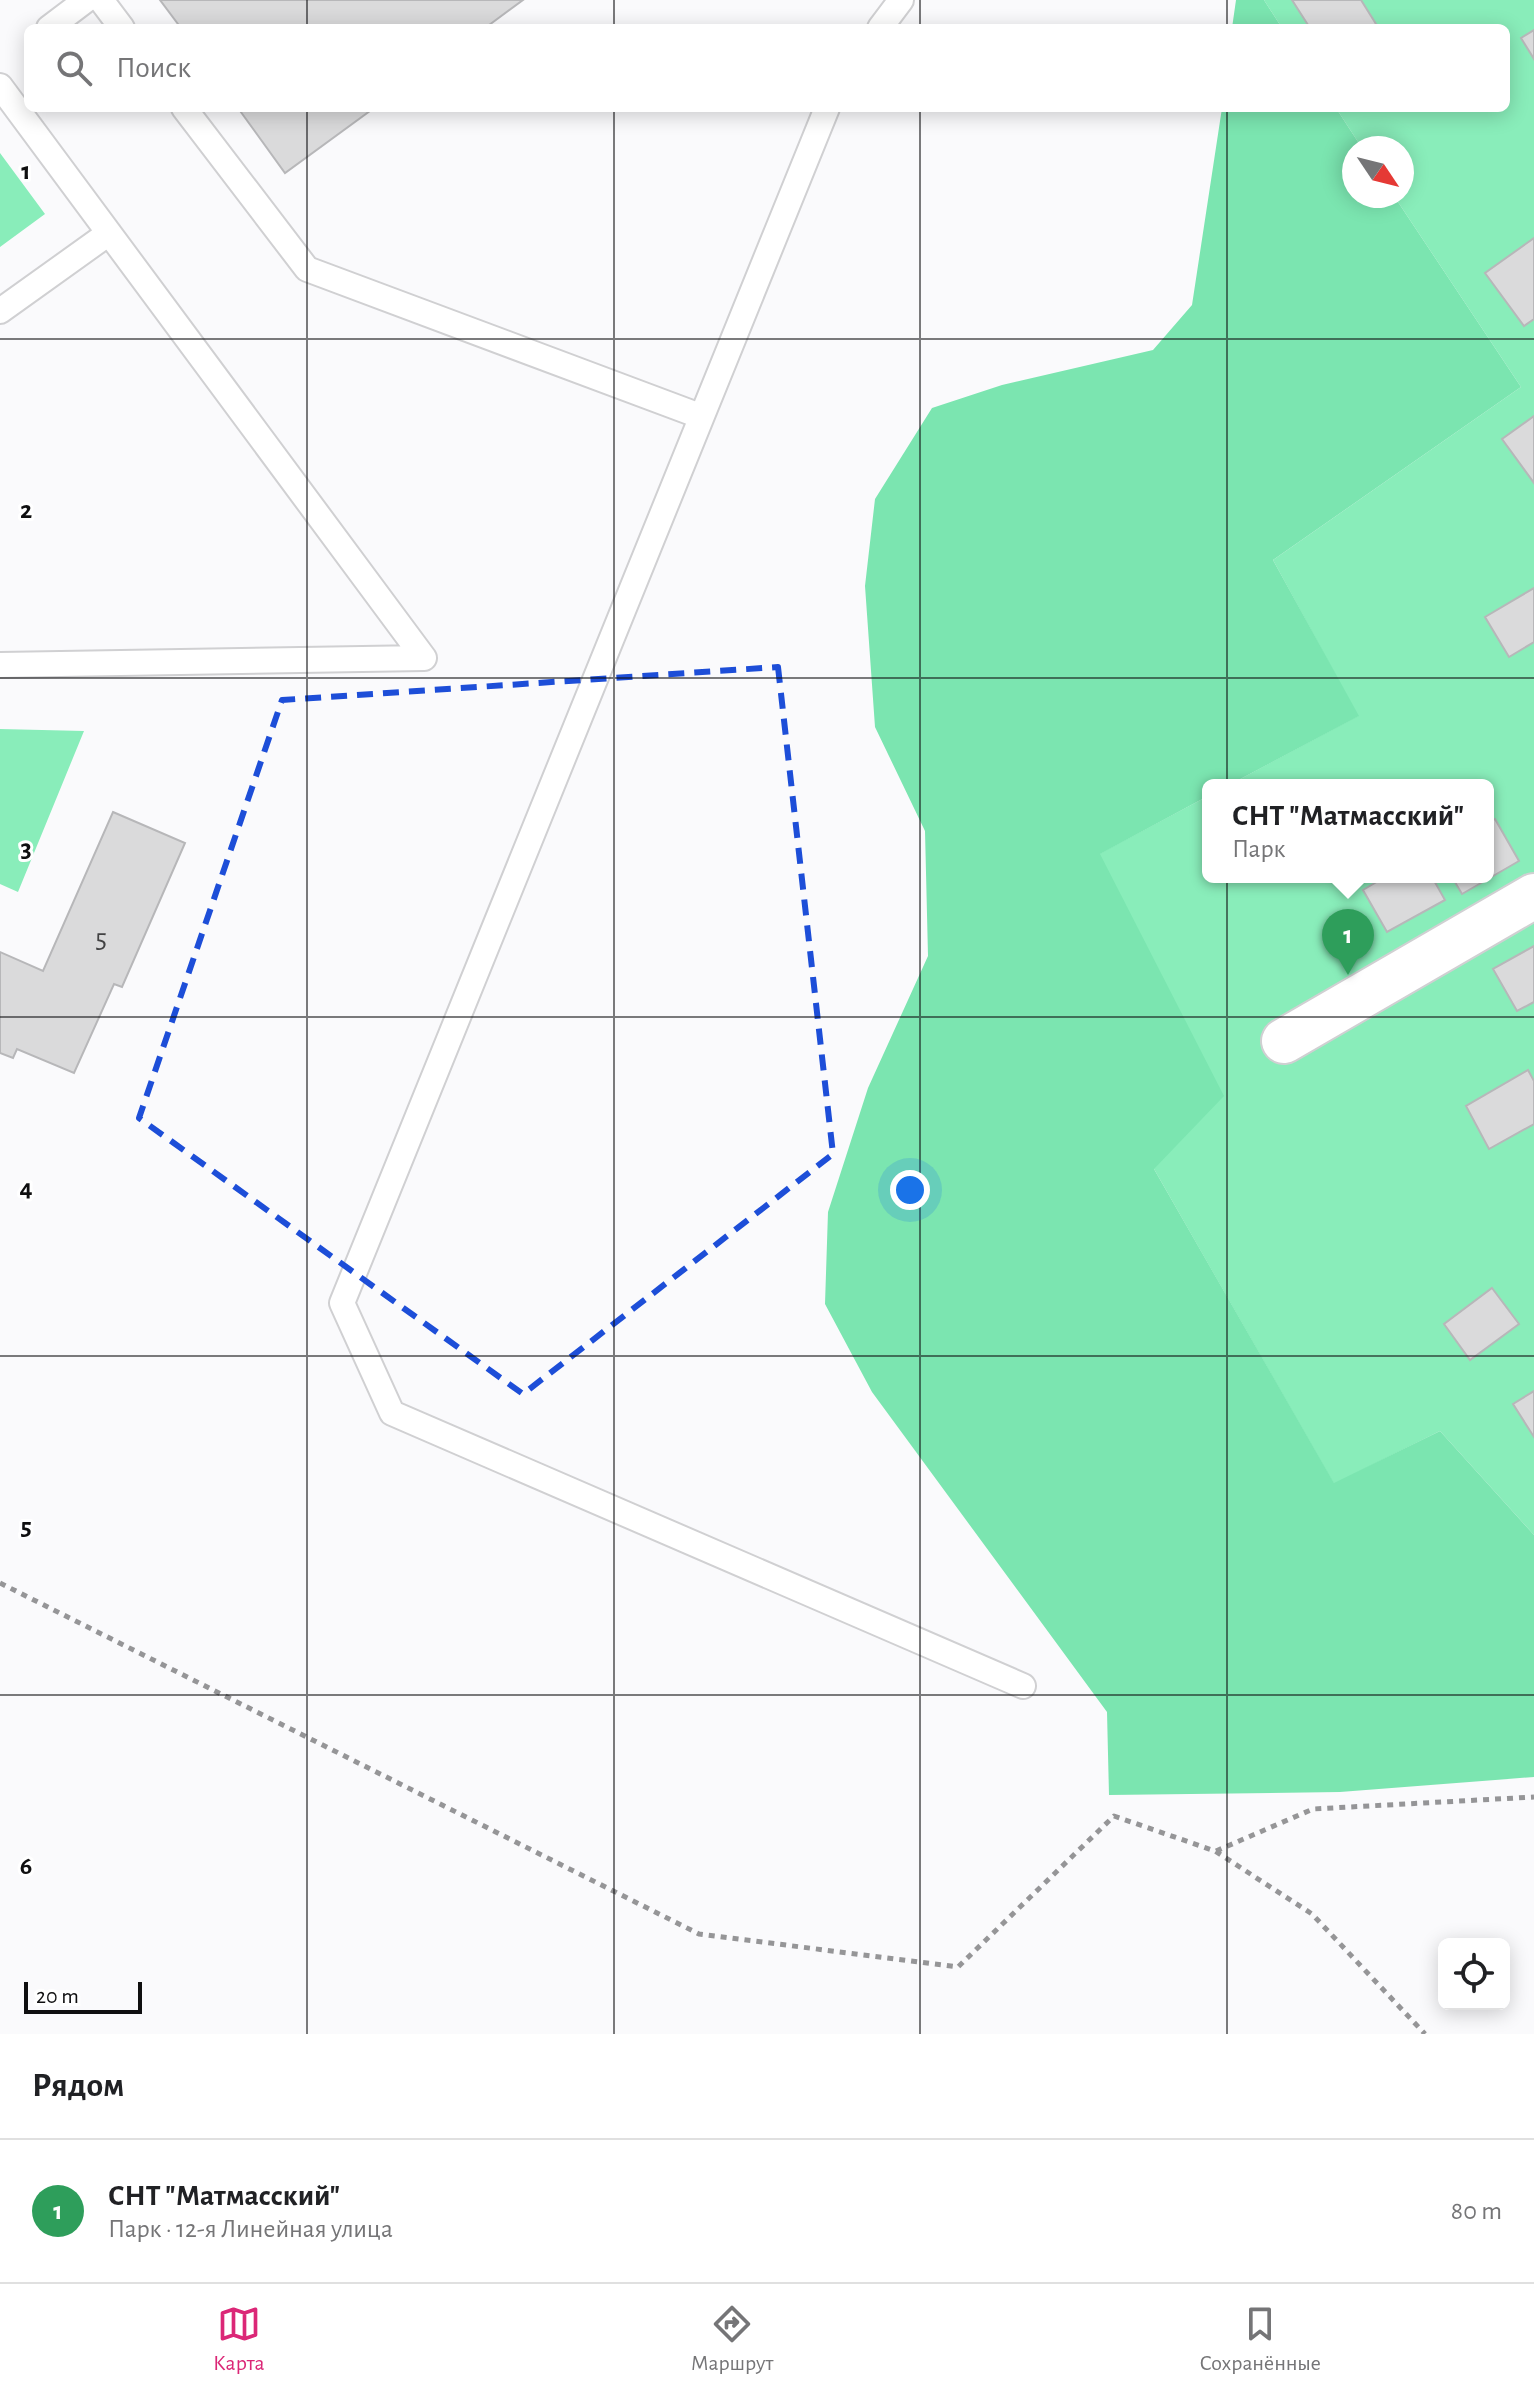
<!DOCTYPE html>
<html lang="ru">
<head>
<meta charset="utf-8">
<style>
  body { margin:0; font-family:"Alegreya Sans",sans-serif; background:#f6f6f6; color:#202124 }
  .controls { position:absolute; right:24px; bottom:24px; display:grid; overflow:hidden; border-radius:12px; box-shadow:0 4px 20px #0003 }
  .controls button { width:72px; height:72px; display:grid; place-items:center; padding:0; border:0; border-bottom:2px solid #e0e0e0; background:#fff; color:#202124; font:40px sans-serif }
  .compass { position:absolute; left:1342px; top:136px; width:72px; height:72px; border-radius:50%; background:#fff; box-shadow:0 4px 20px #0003; rotate:125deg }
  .scale { position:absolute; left:24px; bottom:20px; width:118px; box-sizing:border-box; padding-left:8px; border:4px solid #0f0f10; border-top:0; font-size:22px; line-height:28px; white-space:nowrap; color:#0f0f10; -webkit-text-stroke:6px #fff; paint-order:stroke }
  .you { position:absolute; left:910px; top:1190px; width:28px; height:28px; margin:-20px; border:6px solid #fff; border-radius:50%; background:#1a73e8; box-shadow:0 0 0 12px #1a73e833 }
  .badge { display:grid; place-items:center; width:52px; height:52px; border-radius:50%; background:#db2777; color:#fff; font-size:26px; font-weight:700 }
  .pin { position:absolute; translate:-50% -66px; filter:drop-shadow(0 2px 4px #0008) }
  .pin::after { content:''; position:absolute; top:42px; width:28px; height:24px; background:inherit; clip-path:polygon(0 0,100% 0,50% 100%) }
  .popup { position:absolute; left:1202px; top:779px; width:292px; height:104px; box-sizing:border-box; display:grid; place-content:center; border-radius:12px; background:#fff; filter:drop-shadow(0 2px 6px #0005); font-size:26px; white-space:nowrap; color:#757577 }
  .popup b { font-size:30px; color:#202124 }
  .popup::after { content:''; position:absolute; left:50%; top:100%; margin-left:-16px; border:16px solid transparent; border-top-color:#fff }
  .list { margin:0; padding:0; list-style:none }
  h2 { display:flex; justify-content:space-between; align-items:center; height:104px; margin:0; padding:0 32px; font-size:34px }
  h2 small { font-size:26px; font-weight:400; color:#757577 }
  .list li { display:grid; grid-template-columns:52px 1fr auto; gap:24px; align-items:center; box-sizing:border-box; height:144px; padding:0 32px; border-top:2px solid #e0e0e0 }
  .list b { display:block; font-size:30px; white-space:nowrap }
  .list p { margin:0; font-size:26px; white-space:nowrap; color:#757577 }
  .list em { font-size:26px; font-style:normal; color:#757577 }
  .icon { flex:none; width:44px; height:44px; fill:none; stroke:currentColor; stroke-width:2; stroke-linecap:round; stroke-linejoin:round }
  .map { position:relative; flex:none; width:1534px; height:2034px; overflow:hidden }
  .search { position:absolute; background:#fff; box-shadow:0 4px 20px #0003; left:24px; right:24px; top:24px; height:88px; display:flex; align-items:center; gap:20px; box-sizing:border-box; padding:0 28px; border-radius:12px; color:#757577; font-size:30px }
  .sheet { height:248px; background:#fff }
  nav { display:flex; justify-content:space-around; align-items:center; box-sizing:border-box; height:112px; border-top:2px solid #e0e0e0; background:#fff; font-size:22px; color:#757577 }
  nav a { display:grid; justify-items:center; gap:4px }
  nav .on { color:#db2777 }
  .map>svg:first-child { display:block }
  .green { fill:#89edba }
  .forest { fill:#7be5b0 }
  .building { fill:#dadadb; stroke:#b7b7b9; stroke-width:2 }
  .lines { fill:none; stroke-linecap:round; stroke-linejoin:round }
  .lane-casing { stroke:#d0d0d2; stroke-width:28 }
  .street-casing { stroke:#d0d0d2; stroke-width:48 }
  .path { stroke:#959597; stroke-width:5; stroke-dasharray:6 6; stroke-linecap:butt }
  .lane { stroke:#fff; stroke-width:24 }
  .street { stroke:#fff; stroke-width:44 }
  .marked { fill:none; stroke:#1d4ed8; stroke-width:6; stroke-dasharray:16 10; stroke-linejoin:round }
  .grid { fill:none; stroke:#0f0f10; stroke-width:2; stroke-opacity:0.55 }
  .labels { text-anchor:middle; stroke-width:6; stroke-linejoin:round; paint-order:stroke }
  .number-label { font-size:28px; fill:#424243 }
  .grid-label { font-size:26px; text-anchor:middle; font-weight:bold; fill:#0f0f10; stroke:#fff; stroke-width:6; stroke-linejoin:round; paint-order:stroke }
</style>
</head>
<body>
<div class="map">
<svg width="1534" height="2034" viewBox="0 0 1534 2034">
  <rect width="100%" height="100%" fill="#fafafc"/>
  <path class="green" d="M1264 0H1534V1535L1440 1431 1334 1484 1154 1169 1099 854 1208 796V877H1488V785H1229L1358 716 1273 560 1521 387 1394 196H1402V148H1362L1336 108H1506V28H1282Z
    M0 153 45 214 0 247Z
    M0 729 84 731 18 892 0 884Z"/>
  <path class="forest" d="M1236 0H1264L1282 28H1232Z
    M1222 108H1336L1362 148H1354V196H1394L1521 387 1273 560 1359 716 1229 785H1208V796L1100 854 1224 1096 1154 1169 1334 1483 1440 1431 1534 1535V1777L1340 1792 1109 1795 1107 1712 872 1392 825 1304 828 1212 868 1088 928 956 925 831 875 727 865 586 875 499 932 408 1002 385 1153 350 1192 305Z"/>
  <path class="building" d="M160 0H523L485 28H181Z
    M1292 0H1361L1376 24 1369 28H1310Z
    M1534 30V59L1521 38Z
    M238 108H374L285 173Z
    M1534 238V319L1524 326 1485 273Z
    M1534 416V483L1502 439Z
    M1534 588V642L1509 657 1485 617Z
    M113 812 185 843 122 987 114 984 74 1073 17 1049 13 1058 0 1053V952L43 971Z
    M1495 819 1519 861 1462 894 1452 877H1488V823Z
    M1385 877H1432L1445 900 1387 932 1363 890Z
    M1534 946V1002L1517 1011 1493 969Z
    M1528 1070 1534 1081V1124L1489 1149 1466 1106Z
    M1492 1288 1519 1324 1470 1360 1444 1324Z
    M1534 1391V1437L1513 1404Z"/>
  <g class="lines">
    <g class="lane-casing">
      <path id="lane" d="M101 0 122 28
        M49 28 86 0
        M880 28 901 0
        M0 86 424 658
        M184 108 307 269 700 416
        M827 108 342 1303 392 1413 1023 1686
        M0 311 109 233
        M0 665 424 658"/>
    </g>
    <g class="street-casing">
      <path id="street" d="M1284 1041 1534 896"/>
    </g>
    <path class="path" d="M0 1583 699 1934 958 1967 1114 1816 1215 1851 1312 1914 1425 2034
      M1216 1851 1313 1809 1534 1797"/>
    <use href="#lane" class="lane"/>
    <use href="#street" class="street"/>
  </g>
  <path class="marked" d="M778 667 833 1154 523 1394 139 1118 282 700Z"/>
  <path class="grid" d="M307 0V28M614 0V28M920 0V28M1227 0V28M307 108V2034M614 108V2034M920 108V2034M1227 108V2034M0 339H1534M0 678H1534M0 1017H1534M0 1356H1534M0 1695H1534"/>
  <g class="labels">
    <g class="number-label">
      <text x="101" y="947">5</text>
    </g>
  </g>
  <g class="grid-label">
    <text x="26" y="179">1</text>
    <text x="26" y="518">2</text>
    <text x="26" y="857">3</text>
    <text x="26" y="1196">4</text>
    <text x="26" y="1535">5</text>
    <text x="26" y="1874">6</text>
  </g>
</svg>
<div class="controls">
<button><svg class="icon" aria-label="locate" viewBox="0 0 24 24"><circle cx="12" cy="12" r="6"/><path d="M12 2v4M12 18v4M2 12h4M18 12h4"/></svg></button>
</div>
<svg class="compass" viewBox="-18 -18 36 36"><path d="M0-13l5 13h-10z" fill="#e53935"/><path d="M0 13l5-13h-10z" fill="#757577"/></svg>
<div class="scale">20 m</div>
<div class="you"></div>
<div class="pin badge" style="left:1348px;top:975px;background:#2e9e5b">1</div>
<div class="popup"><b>СНТ &quot;Матмасский&quot;</b>Парк</div>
<div class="search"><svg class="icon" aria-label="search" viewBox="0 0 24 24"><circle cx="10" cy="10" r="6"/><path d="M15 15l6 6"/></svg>Поиск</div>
</div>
<section class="sheet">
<h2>Рядом<small></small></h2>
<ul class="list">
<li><span class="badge" style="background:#2e9e5b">1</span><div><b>СНТ &quot;Матмасский&quot;</b><p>Парк · 12-я Линейная улица</p></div><em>80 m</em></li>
</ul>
</section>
<nav>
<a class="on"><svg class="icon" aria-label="map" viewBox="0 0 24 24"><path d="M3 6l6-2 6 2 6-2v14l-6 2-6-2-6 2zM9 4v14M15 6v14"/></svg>Карта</a>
<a><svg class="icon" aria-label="directions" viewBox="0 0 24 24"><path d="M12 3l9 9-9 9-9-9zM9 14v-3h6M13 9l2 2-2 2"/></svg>Маршрут</a>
<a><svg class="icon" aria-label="saved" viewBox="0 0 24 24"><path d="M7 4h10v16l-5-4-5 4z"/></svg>Сохранённые</a>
</nav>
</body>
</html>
